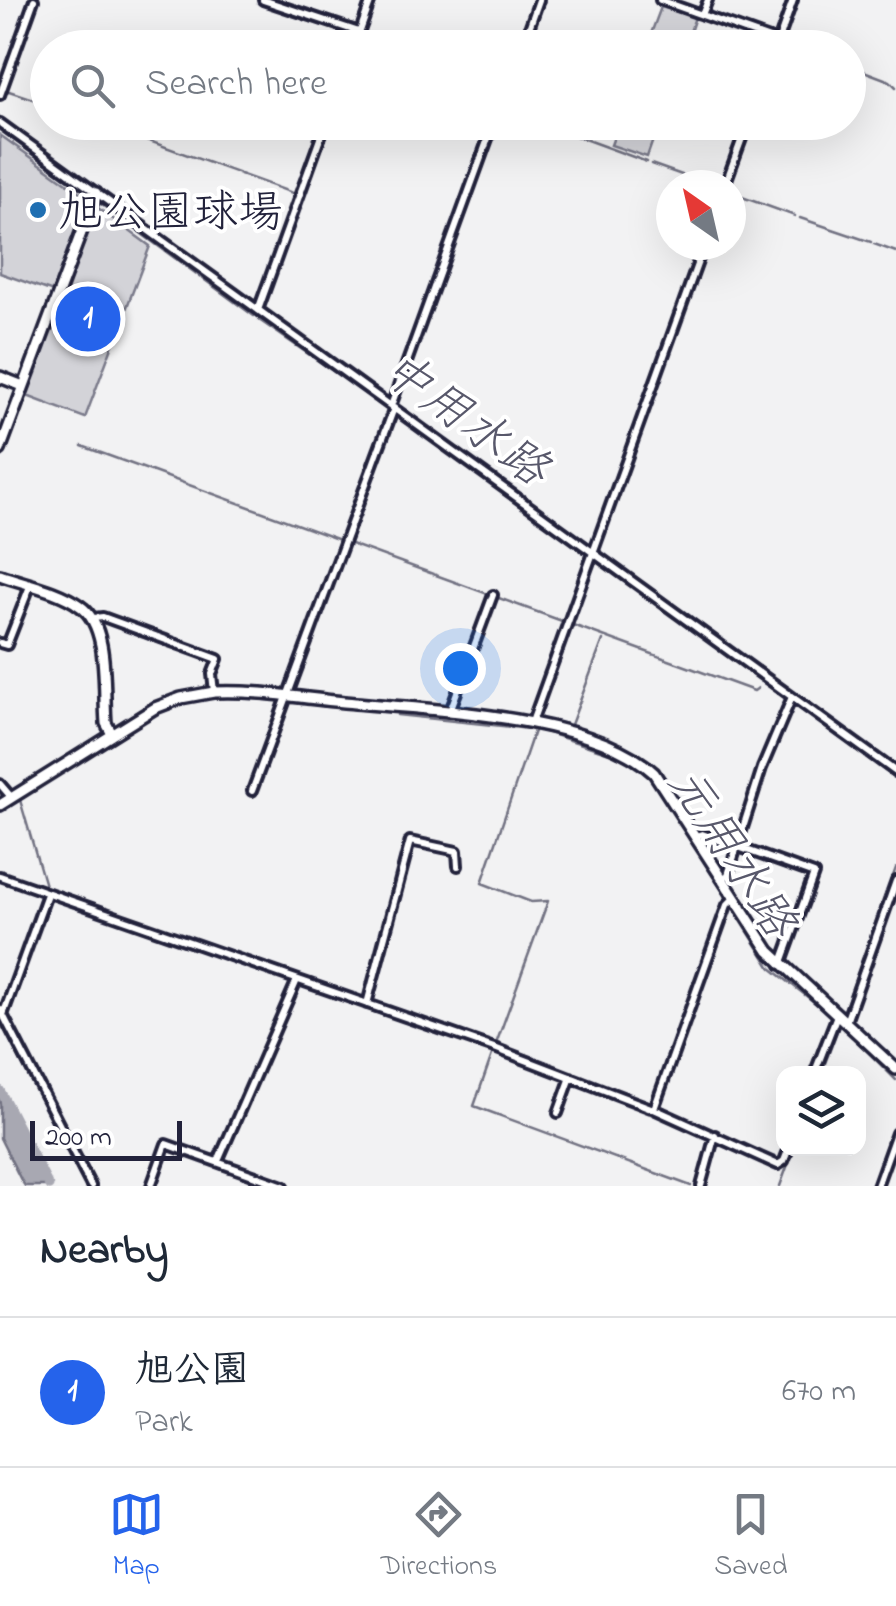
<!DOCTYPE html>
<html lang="en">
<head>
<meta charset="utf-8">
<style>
  body { margin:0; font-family:"Indie Flower","Klee One",sans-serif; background:#f6f6f7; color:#1f2937 }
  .controls { position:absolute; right:30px; bottom:30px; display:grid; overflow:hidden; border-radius:20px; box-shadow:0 10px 40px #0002 }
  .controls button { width:90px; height:90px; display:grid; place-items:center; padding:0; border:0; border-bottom:2px solid #e0e1e3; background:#fff; color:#1f2937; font:50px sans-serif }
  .compass { position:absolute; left:656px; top:170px; width:90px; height:90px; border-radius:50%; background:#fff; box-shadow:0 10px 40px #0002; rotate:326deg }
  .scale { position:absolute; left:30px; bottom:25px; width:152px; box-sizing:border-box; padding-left:10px; border:5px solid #22223b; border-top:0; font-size:28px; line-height:35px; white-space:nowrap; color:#22223b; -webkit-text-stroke:8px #fff; paint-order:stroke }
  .you { position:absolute; left:460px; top:668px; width:35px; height:35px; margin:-25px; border:8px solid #fff; border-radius:50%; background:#1a73e8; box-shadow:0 0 0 15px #1a73e833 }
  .badge { display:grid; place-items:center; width:65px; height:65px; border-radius:50%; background:#2563eb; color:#fff; font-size:32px; font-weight:700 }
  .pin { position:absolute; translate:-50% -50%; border:5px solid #fff; box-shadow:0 2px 10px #0006 }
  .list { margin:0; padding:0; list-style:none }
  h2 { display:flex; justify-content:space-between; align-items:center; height:130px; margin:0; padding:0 40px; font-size:42px }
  h2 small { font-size:32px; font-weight:400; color:#747a83 }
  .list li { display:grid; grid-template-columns:65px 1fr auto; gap:30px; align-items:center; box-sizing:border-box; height:150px; padding:0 40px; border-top:2px solid #e0e1e3 }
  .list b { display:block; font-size:38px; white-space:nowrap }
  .list p { margin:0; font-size:32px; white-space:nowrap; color:#747a83 }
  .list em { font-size:32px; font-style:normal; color:#747a83 }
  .icon { flex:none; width:55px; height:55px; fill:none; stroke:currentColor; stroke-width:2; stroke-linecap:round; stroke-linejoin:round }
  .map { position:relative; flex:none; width:896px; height:1186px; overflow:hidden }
  .search { position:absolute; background:#fff; box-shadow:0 10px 40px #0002; left:30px; right:30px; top:30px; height:110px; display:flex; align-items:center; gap:25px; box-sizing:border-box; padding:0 35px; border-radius:55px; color:#747a83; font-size:38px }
  .sheet { height:280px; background:#fff }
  nav { display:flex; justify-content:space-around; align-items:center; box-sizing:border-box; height:140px; border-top:2px solid #e0e1e3; background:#fff; font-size:28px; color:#747a83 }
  nav a { display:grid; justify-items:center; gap:5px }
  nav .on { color:#2563eb }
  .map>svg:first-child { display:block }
  .green { fill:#d3d3d8; stroke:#7a7a8a; stroke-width:2.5 }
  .water { fill:#a8a8b2; stroke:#727282; stroke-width:2.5 }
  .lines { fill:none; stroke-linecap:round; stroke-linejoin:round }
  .stream { stroke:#727282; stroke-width:2.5 }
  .river { stroke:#a8a8b2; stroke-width:9 }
  .street-casing { stroke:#22223b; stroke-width:14 }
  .secondary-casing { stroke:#22223b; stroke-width:16 }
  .street { stroke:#fff; stroke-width:6 }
  .secondary { stroke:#fff; stroke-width:9 }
  .poi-dot { fill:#1f6fb2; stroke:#fff; stroke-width:4 }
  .labels { text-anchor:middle; stroke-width:8; stroke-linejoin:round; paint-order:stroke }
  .poi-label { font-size:45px; fill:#22223b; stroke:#fff; text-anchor:start }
  .water-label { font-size:48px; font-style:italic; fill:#58586b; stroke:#fff }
</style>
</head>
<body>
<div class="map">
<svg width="896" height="1186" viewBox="0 0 896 1186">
  <rect width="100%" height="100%" fill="#f2f2f3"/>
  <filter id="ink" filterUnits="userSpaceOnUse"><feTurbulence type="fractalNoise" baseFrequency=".01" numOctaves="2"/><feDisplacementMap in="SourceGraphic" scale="20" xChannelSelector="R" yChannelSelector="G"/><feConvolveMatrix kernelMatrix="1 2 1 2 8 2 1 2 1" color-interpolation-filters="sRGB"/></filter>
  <g filter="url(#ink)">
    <path class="green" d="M661 7 695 17 685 47H646Z
      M619 123H659L647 157 611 145Z
      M0 135 88 198 53 292 0 273Z
      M94 205 150 246 85 418 27 396 26 390Z"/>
    <path class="water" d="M0 1090 26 1145 51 1186H25L21 1180 0 1138Z"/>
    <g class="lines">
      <path class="stream" d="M335 27 355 34 351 48
        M782 41 799 48
        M848 65 890 81 896 87
        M6 90 48 104
        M0 118 529 502
        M97 122 298 195
        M538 122 572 135
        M0 130 89 194
        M576 136 647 162
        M651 164 710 185
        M731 193 795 216
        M98 202 254 316
        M800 218 871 242
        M874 244 896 252
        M259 320 388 409
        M396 415 588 555
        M82 446 754 691 758 688
        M594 559 896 779
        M32 590 62 601
        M96 643 102 730
        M734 651 808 705
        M397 715 539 730 625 758
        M569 730 603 640
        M883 759 896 768
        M648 773 771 968 829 1014
        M0 789 1 791
        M20 800 46 889
        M49 897 239 963
        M842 1016 896 868
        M398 1018 493 1051
        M0 1021 85 1186
        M843 1027 896 1080
        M496 1044 548 901 531 902 482 883 534 731
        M493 1052 474 1106 691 1186
        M821 1074 840 1023
        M780 1186 794 1148"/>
      <path class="river" d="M0 1090 49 1186"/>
      <g class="street-casing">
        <path id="street" d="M263 0 359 32
          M660 0 778 42
          M702 15 708 0
          M354 48 371 0
          M522 48 539 0
          M776 48 793 0
          M0 95 34 0
          M0 123 896 772
          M725 185 748 122
          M258 310 326 122
          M391 406 494 122
          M94 618 103 617 218 659 212 674 214 692
          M0 643 7 645 30 586
          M450 711 493 595
          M532 722 704 245
          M0 784 12 798
          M252 791 394 408
          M696 836 702 834 814 874 781 965
          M0 876 497 1049 651 1108
          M722 879 728 875 762 768 792 697
          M367 1004 410 841 457 851 458 866
          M0 1009 91 1186
          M3 1015 47 894
          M846 1022 896 881
          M814 1074 837 1015
          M655 1106 727 905 734 898
          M654 1109 778 1165 784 1161 789 1148
          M558 1113 571 1077
          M218 1161 297 980
          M151 1186 166 1144 284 1186
          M701 1186 715 1135
          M877 1186 896 1133"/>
      </g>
      <g class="secondary-casing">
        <path id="secondary" d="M0 377 23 386
          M0 450 96 193
          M0 575C25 584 58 590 80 606 110 626 103 689 106 723L112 734
          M0 805 155 708 181 698 214 692C257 690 301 698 344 702 429 710 590 714 654 773L769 951 896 1069"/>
      </g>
      <use href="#street" class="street"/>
      <use href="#secondary" class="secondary"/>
    </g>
  </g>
  <circle class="poi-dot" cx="38" cy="210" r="10"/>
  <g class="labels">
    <g class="poi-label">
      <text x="58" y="226">旭公園球場</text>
    </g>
    <g class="water-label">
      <text transform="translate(467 417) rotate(36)" y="17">中用水路</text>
      <text transform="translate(734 851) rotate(57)" y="17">元用水路</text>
    </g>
  </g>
</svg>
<div class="controls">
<button><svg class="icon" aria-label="layers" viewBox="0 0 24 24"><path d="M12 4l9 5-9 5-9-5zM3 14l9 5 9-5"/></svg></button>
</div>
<svg class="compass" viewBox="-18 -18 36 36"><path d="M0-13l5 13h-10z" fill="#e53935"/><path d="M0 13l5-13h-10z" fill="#747a83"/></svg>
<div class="scale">200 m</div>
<div class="you"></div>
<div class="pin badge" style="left:88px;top:319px">1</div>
<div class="search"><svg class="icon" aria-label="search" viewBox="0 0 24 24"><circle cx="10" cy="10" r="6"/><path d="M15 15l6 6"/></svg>Search here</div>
</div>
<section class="sheet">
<h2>Nearby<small></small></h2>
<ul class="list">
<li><span class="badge">1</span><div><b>旭公園</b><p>Park</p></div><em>670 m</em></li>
</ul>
</section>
<nav>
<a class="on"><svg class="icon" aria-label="map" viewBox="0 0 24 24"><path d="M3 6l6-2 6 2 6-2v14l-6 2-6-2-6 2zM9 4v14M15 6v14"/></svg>Map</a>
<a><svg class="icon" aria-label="directions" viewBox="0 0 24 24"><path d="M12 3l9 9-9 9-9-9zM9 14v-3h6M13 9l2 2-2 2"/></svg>Directions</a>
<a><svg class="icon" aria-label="saved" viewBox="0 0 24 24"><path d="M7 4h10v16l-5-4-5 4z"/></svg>Saved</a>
</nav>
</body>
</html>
